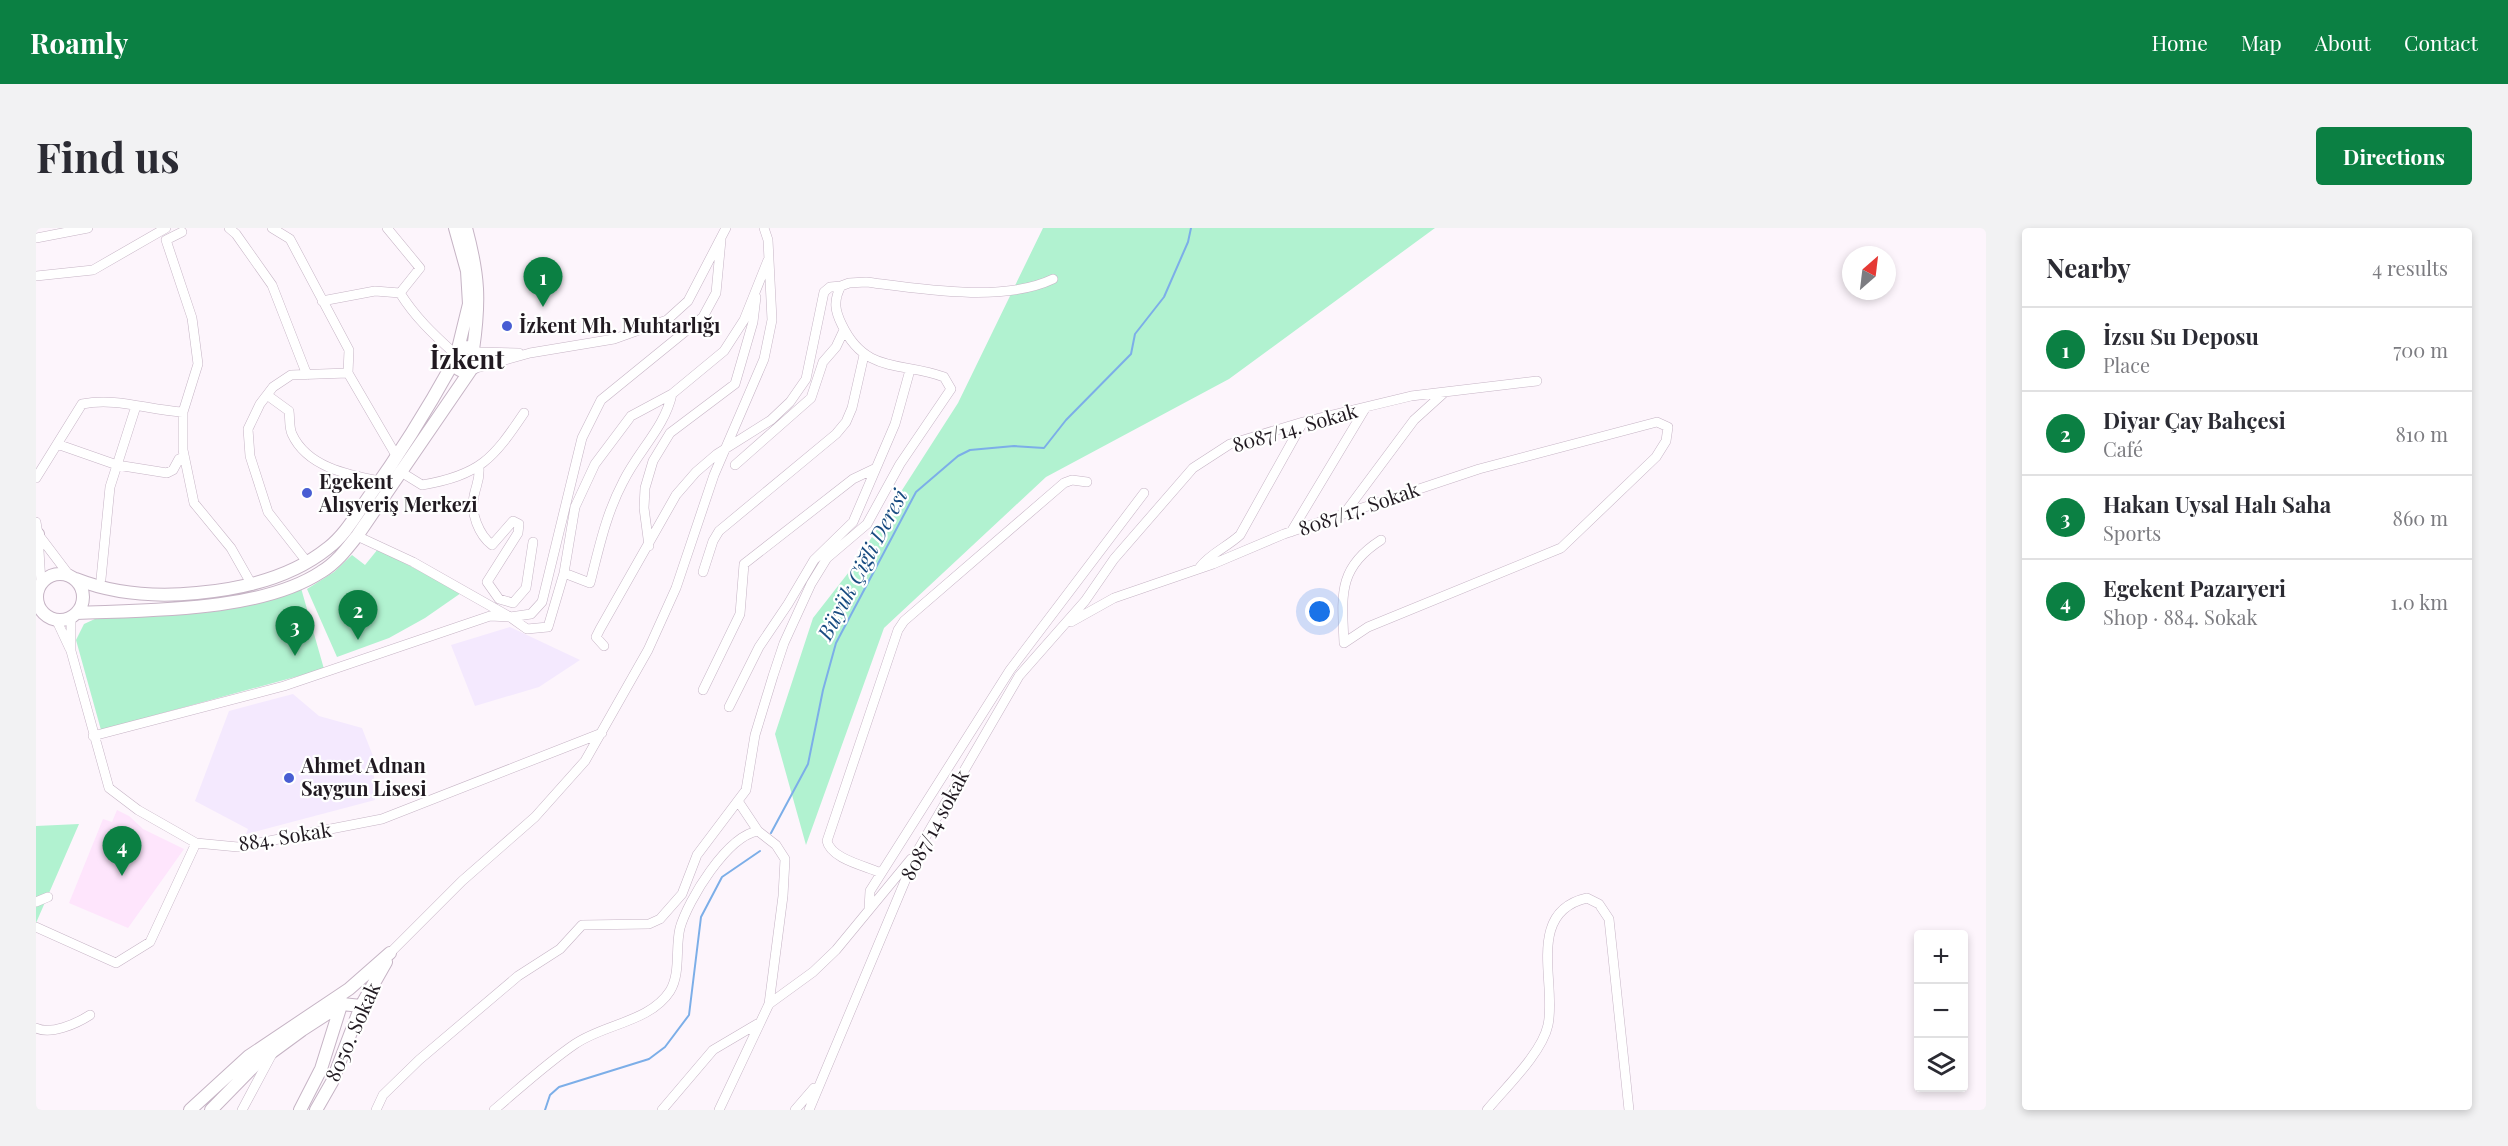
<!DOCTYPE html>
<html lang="en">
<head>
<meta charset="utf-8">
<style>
  body { margin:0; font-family:"Playfair Display",serif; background:#f2f2f3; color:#2b2b33 }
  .controls { position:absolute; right:18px; bottom:18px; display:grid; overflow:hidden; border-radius:6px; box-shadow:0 3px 9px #0003 }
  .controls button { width:54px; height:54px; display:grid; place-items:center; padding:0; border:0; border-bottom:2px solid #e1e1e2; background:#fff; color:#2b2b33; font:30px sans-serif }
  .compass { position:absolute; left:1806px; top:18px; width:54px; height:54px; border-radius:50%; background:#fff; box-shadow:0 3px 9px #0003; rotate:28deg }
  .you { position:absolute; left:1284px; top:384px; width:21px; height:21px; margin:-15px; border:4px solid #fff; border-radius:50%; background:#1a73e8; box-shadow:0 0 0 9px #1a73e833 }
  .badge { display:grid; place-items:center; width:39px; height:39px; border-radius:50%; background:#0b8043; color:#fff; font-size:20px; font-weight:700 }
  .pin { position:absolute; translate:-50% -50px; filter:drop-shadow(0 2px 3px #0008) }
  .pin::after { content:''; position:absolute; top:32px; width:21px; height:18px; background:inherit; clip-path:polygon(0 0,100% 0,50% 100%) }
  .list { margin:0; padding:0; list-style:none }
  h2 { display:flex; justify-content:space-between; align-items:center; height:78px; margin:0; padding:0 24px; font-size:26px }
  h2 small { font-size:20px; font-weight:400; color:#7c7c81 }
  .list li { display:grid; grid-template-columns:39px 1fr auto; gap:18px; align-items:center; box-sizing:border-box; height:84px; padding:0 24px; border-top:2px solid #e1e1e2 }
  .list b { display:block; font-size:22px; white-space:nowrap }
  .list p { margin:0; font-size:20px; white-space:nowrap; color:#7c7c81 }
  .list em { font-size:20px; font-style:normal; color:#7c7c81 }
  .icon { flex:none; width:33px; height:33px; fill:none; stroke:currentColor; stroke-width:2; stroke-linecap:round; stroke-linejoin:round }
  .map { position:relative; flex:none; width:1950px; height:882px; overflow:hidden; border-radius:6px }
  header { display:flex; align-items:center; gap:36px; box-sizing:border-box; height:84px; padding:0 30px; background:#0b8043; color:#fff }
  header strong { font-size:28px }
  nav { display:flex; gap:33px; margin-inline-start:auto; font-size:21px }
  .intro { display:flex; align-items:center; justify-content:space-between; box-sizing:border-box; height:144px; padding:0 36px }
  h1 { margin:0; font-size:42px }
  .button { padding:15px 27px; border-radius:6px; background:#0b8043; color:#fff; font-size:21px; font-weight:700 }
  main { display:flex; gap:36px; padding:0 36px }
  aside { flex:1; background:#fff; border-radius:6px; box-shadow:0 3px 9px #0003 }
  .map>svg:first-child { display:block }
  .built { fill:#fee5fc }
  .education { fill:#f4e9fe }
  .green { fill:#b1f2d0 }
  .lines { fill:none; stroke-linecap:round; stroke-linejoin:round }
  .stream { stroke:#7caee8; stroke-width:2 }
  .minor-casing { stroke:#c6b4c5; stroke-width:10 }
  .tertiary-casing { stroke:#c6b4c5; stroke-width:14 }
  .minor { stroke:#fff; stroke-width:9 }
  .tertiary { stroke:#fff; stroke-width:12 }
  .poi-dot { fill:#485ed3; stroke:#fff; stroke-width:2 }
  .labels { text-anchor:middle; stroke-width:4.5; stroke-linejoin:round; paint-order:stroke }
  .poi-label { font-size:20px; font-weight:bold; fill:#211a21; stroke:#fff; text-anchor:start }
  .street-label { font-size:20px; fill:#211a21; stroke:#fff }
  .water-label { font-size:21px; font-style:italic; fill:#194c81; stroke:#fff }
  .district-label { font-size:26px; font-weight:bold; fill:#211a21; stroke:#fff }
</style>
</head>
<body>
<header>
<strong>Roamly</strong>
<nav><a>Home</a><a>Map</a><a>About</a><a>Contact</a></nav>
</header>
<div class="intro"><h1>Find us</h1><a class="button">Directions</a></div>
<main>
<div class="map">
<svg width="1950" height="882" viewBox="0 0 1950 882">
  <rect width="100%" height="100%" fill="#fdf5fc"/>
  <path class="built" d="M81 582 93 588 107 601 148 621 92 700 33 675 67 591 76 594Z"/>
  <path class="education" d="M474 399 544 432 503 459 439 478 415 417Z
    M257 466 283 488 326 500 337 528 339 572 210 606 212 601 159 573 193 483Z"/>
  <path class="green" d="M1007 0H1399L1193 151 1010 249 848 400 770 617 739 506 777 390 816 340 922 175Z
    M342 321 425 365 389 390 353 410 301 429 271 361 298 344 316 327 329 337Z
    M265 360 288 441 65 502 40 412 48 396 61 390C129 388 203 388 265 360Z
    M43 596 0 695V598Z"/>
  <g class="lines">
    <path class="stream" d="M735 605 772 536 787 462 800 415 880 264 922 228 934 222 978 218 1008 220 1030 192 1095 126 1099 106 1128 69 1152 14 1155 0
      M509 882 514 867 523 859 613 831 629 819 653 787 665 689 686 649 724 623"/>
    <g class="minor-casing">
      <path id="minor" d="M193 0 200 6 236 57 271 147
        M236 0 254 11 313 122 312 145 361 229
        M351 0 384 40 364 65
        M146 4 130 12 156 90 162 136 147 184V222L158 275 195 320 216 357
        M0 10 52 0
        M0 48 57 42 130 0
        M286 73 339 63 364 65C379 89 397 106 418 125
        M439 124 483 125
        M437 141 494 125 578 111 631 92 652 73 690 0
        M231 167 253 183C254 190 253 200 256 206 271 239 312 247 344 253
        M21 216 81 237 131 245 137 242 143 231 148 229
        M699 237 775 170 787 134 800 119 808 102
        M443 240C444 252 440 257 438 268 434 285 443 307 456 317L477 293 483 296 482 305 451 354 463 371 477 375 490 360 497 314
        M365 244 386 257C444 247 457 231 488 185
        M0 250 46 176C80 169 112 182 147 184
        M1308 286 1378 192 1409 164
        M0 294 2 306
        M1255 304 1330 179
        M321 308 377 334 474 389 495 386 506 374 546 210 565 172 667 89 680 65 685 12
        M613 318 608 280 609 260 617 233 634 205 699 156 717 94 720 69
        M271 334 232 284 214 228 212 201 224 176 237 159 255 147 312 145
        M1164 339C1175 325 1191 319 1204 307L1267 194
        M667 344 677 313 683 303 800 206 810 194 816 180 828 127
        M528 345 554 355C563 320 570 286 587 254 602 223 629 199 636 166
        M65 351 74 259 100 178
        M5 355 2 306 33 347
        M35 390V423L73 560 102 582 160 615 202 619 346 591 566 505
        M20 391 34 421
        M1035 394 1078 370 1177 336 1248 306 1443 241 1621 194 1632 199 1630 213 1620 229 1525 320 1332 399 1308 415
        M1308 415C1306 368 1301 340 1345 312
        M568 418 560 409 564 401 640 267 660 244 681 226 735 192 754 174 770 151 788 64 794 59 805 58
        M667 462 704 386 708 336 817 251 840 240
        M693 479 723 419 752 376 778 332 817 294 859 196 874 142
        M57 508 248 458 454 388 474 389 491 401 512 399 528 345 539 279 559 236 595 188 636 166 688 123 708 92 732 32
        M702 573 722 603
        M845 645C830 638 795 631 791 613L862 402 868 393 1028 255 1036 252 1051 254
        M0 674 12 669
        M833 681 834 663 974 442 1108 265
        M0 699 80 735 114 714 160 615
        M354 725 426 653 499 589 549 533 612 422 640 360 678 247 728 131 736 92 732 12 728 0
        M0 800C15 807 40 796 54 787
        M206 882 236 826
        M340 882 347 867 383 832 482 748 524 721 546 697 613 696 624 691 646 666 661 627 710 562 719 507 737 448 748 415 775 356 791 330 831 296 864 236 915 161 908 149C866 133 830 147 806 97 799 83 797 73 805 58L813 55 830 54C885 61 967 75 1017 51
        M458 882C484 860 511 835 539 816 568 796 614 794 634 763 645 745 639 720 644 700 652 672 691 608 722 603L740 617 749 631 747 668 733 776
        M626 882 677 822 721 796
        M683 882 733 776 777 744 800 722 875 631
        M759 882 778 860
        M773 882 882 622 983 448 1049 373 1078 331 1157 240 1194 216 1267 194 1375 168 1501 153
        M1451 882C1470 859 1506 825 1512 797 1521 756 1489 684 1551 670L1563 676 1573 691 1593 882"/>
    </g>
    <g class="tertiary-casing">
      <path id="tertiary" d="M419 0 431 43 433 76 422 121
        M430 0C443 48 444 73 437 122
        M417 131a12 12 0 1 1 24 0a12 12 0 1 1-24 0Z
        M0 314 2 306
        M1 369a23 23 0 1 1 46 0a23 23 0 1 1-46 0Z
        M40 351C78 366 120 369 161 365 206 361 256 349 292 320 309 307 320 287 332 270 363 227 391 182 417 135
        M41 385C112 382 224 384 285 344 300 335 310 322 321 308L434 143
        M154 882 213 828 313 761 354 725
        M175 882 221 835 266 802 306 776 325 778
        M264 882 285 841 306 774
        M280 882 296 854 325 778 350 734"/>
    </g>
    <use href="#minor" class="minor"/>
    <use href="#tertiary" class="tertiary"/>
  </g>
  <g class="poi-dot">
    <circle cx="471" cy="98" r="6"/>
    <circle cx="271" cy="265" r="6"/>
    <circle cx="253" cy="550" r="6"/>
  </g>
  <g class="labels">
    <g class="poi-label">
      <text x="483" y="105">İzkent Mh. Muhtarlığı</text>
      <text x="283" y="261">Egekent<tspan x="283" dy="23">Alışveriş Merkezi</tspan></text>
      <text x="265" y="545">Ahmet Adnan<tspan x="265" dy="23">Saygun Lisesi</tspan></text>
    </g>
    <g class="street-label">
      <text transform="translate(1259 200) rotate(-16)" y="7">8087/14. Sokak</text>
      <text transform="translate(1323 281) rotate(-19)" y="7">8087/17. Sokak</text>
      <text transform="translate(899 597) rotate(-62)" y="7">8087/14 sokak</text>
      <text transform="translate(249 609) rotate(-9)" y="7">884. Sokak</text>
      <text transform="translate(317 804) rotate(-66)" y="7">8050. Sokak</text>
    </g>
    <g class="water-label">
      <text transform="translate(827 337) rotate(-62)" y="7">Büyük Çiğli Deresi</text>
    </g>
    <g class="district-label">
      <text x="431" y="141">İzkent</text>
    </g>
  </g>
</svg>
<div class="controls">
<button>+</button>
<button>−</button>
<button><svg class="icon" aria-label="layers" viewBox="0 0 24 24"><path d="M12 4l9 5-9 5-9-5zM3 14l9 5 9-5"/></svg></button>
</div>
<svg class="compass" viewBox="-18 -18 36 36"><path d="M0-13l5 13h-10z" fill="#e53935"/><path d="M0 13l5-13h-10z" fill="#7c7c81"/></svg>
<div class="you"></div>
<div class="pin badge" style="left:507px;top:79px">1</div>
<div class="pin badge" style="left:322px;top:412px">2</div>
<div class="pin badge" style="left:259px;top:428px">3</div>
<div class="pin badge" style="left:86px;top:648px">4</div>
</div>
<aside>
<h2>Nearby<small>4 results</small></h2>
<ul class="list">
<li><span class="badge">1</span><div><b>İzsu Su Deposu</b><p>Place</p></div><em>700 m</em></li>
<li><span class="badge">2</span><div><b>Diyar Çay Bahçesi</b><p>Café</p></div><em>810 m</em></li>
<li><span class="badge">3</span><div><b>Hakan Uysal Halı Saha</b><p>Sports</p></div><em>860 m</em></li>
<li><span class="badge">4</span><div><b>Egekent Pazaryeri</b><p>Shop · 884. Sokak</p></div><em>1.0 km</em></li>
</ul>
</aside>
</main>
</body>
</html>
